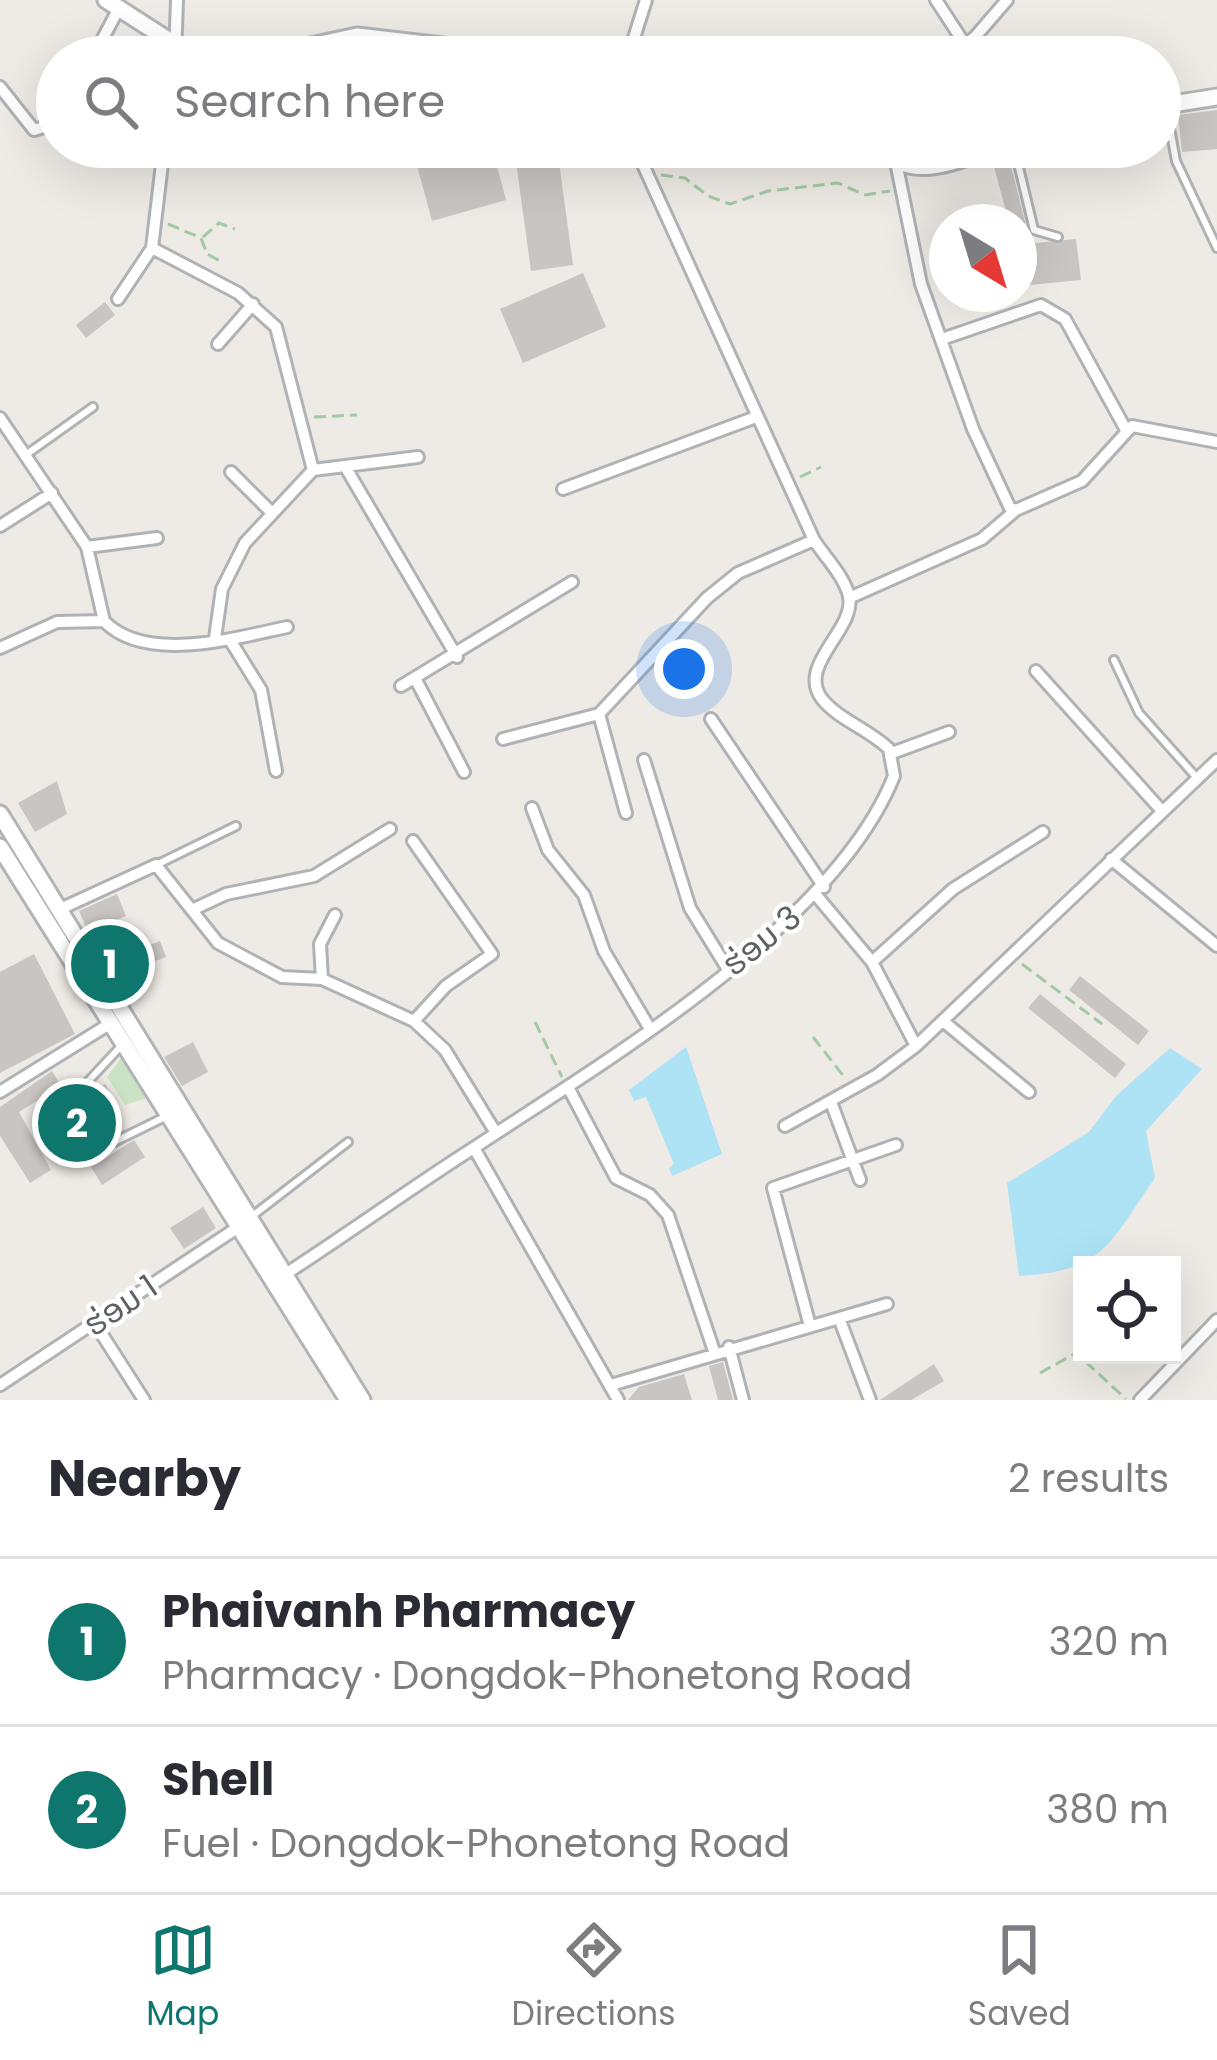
<!DOCTYPE html>
<html lang="en">
<head>
<meta charset="utf-8">
<style>
  body { margin:0; font-family:Poppins,"Noto Sans Lao",sans-serif; background:#f2f2f3; color:#2b2b33 }
  .controls { position:absolute; right:36px; bottom:36px; display:grid; overflow:hidden; border-radius:0px; box-shadow:0 12px 48px #0002 }
  .controls button { width:108px; height:108px; display:grid; place-items:center; padding:0; border:0; border-bottom:3px solid #e1e1e2; background:#fff; color:#2b2b33; font:60px sans-serif }
  .compass { position:absolute; left:929px; top:204px; width:108px; height:108px; border-radius:50%; background:#fff; box-shadow:0 12px 48px #0002; rotate:142deg }
  .you { position:absolute; left:684px; top:669px; width:42px; height:42px; margin:-30px; border:9px solid #fff; border-radius:50%; background:#1a73e8; box-shadow:0 0 0 18px #1a73e833 }
  .badge { display:grid; place-items:center; width:78px; height:78px; border-radius:50%; background:#0f766e; color:#fff; font-size:39px; font-weight:700 }
  .pin { position:absolute; translate:-50% -50%; border:6px solid #fff; box-shadow:0 3px 12px #0006 }
  .list { margin:0; padding:0; list-style:none }
  h2 { display:flex; justify-content:space-between; align-items:center; height:156px; margin:0; padding:0 48px; font-size:51px }
  h2 small { font-size:39px; font-weight:400; color:#7c7c81 }
  .list li { display:grid; grid-template-columns:78px 1fr auto; gap:36px; align-items:center; box-sizing:border-box; height:168px; padding:0 48px; border-top:3px solid #e1e1e2 }
  .list b { display:block; font-size:45px; white-space:nowrap }
  .list p { margin:0; font-size:39px; white-space:nowrap; color:#7c7c81 }
  .list em { font-size:39px; font-style:normal; color:#7c7c81 }
  .icon { flex:none; width:66px; height:66px; fill:none; stroke:currentColor; stroke-width:2; stroke-linecap:round; stroke-linejoin:round }
  .map { position:relative; flex:none; width:1217px; height:1400px; overflow:hidden }
  .search { position:absolute; background:#fff; box-shadow:0 12px 48px #0002; left:36px; right:36px; top:36px; height:132px; display:flex; align-items:center; gap:30px; box-sizing:border-box; padding:0 42px; border-radius:66px; color:#7c7c81; font-size:45px }
  .sheet { height:492px; background:#fff }
  nav { display:flex; justify-content:space-around; align-items:center; box-sizing:border-box; height:168px; border-top:3px solid #e1e1e2; background:#fff; font-size:33px; color:#7c7c81 }
  nav a { display:grid; justify-items:center; gap:6px }
  nav .on { color:#0f766e }
  .map>svg:first-child { display:block }
  .green { fill:#cae2c5 }
  .water { fill:#ade3f5 }
  .building { fill:#c9c5c2 }
  .lines { fill:none; stroke-linecap:round; stroke-linejoin:round }
  .lane-casing { stroke:#b0b3b6; stroke-width:12 }
  .street-casing { stroke:#b0b3b6; stroke-width:16 }
  .secondary-casing { stroke:#b1b5b8; stroke-width:21 }
  .path { stroke:#a3caa6; stroke-width:3; stroke-dasharray:12 6; stroke-linecap:butt }
  .lane { stroke:#fff; stroke-width:6 }
  .street { stroke:#fff; stroke-width:10 }
  .secondary { stroke:#fff; stroke-width:15 }
  .labels { text-anchor:middle; stroke-width:9; stroke-linejoin:round; paint-order:stroke }
  .street-label { font-size:33px; fill:#5d6164; stroke:#fff }
</style>
</head>
<body>
<div class="map">
<svg width="1217" height="1400" viewBox="0 0 1217 1400">
  <rect width="100%" height="100%" fill="#eeeae5"/>
  <path class="green" d="M122 1057 147 1098 125 1105 107 1077Z"/>
  <path class="water" d="M686 1047 722 1154 672 1176 669 1168 674 1164 646 1097 634 1101 629 1090Z
    M1170 1048 1202 1069 1146 1131 1155 1178C1109 1243 1106 1271 1019 1276L1007 1183 1089 1132 1116 1096Z"/>
  <path class="building" d="M1217 110V149L1182 152 1178 115Z
    M412 147H492L506 200 432 221Z
    M514 147H557L573 265 531 271Z
    M1010 162 1028 234 1035 243 1076 239 1081 280 1019 286V222H1009L994 167Z
    M583 273 606 327 523 363 500 309Z
    M105 302 115 315 86 338 76 325Z
    M57 781 67 814 35 832 18 803Z
    M117 894 126 916 88 932 79 911Z
    M160 941 166 957 123 973 117 958Z
    M34 954 75 1034 0 1073V972Z
    M1080 976 1149 1031 1138 1045 1069 990Z
    M1040 994 1126 1064 1115 1078 1028 1008Z
    M193 1042 208 1072 182 1086 164 1057Z
    M52 1071 61 1086 19 1112 51 1170 30 1183 0 1136V1107Z
    M105 1084 116 1102 91 1118 84 1110 87 1095Z
    M70 1106 78 1126 66 1133 55 1115Z
    M134 1140 145 1157 102 1185 91 1167Z
    M203 1207 216 1228 184 1249 170 1228Z
    M723 1362 733 1400H718L709 1366Z
    M934 1364 944 1381 911 1400H880Z
    M684 1374 692 1400H628L639 1387Z"/>
  <g class="lines">
    <g class="lane-casing">
      <path id="lane" d="M1166 106 1176 161 1217 248
        M1014 147 1034 230 1058 237
        M27 454 93 407
        M1114 660 1139 713 1197 778
        M158 864 236 826
        M122 1045 81 1089 76 1112 102 1142H114L169 1115
        M251 1217 348 1142"/>
    </g>
    <g class="street-casing">
      <path id="street" d="M936 0 966 46
        M93 57 119 8
        M175 57 177 0
        M628 57 646 0
        M949 57 975 37 1007 0
        M0 87 34 130 57 123
        M896 162 921 284 973 429 1010 508 1016 510 1082 481 1132 426 1217 442
        M152 248 238 293 276 327 313 470
        M118 299 152 248 164 147
        M942 339 1041 305 1065 319 1125 428
        M218 344 253 304
        M0 418 87 547 104 621C145 664 235 638 287 627
        M346 468 457 657
        M231 472 272 513
        M563 489 756 417
        M0 526 52 493
        M87 547 157 538
        M849 598 982 539 1016 510
        M215 638 222 589 245 543 313 470 418 457
        M230 640 261 690 276 771
        M0 648 57 622 104 621
        M1036 671 1162 811
        M416 680 464 772
        M401 686 572 582
        M599 714 626 813
        M711 719 824 887
        M503 739 599 714 707 598 738 573 814 540
        M892 753 949 732
        M644 760 690 908 727 968
        M532 808 548 850 584 895 604 951 650 1029
        M413 841 492 954 446 986 414 1021
        M1111 859 1217 946
        M816 895 872 962 916 1046 1217 760
        M194 909 226 894 314 876 390 829
        M58 910 156 865 218 943 282 977 322 979 414 1021 445 1050 496 1133
        M872 962 953 889 1043 832
        M322 979 320 944 335 915
        M943 1021 1029 1092
        M569 1089 616 1178 650 1195 668 1215 714 1351
        M0 1092 111 1023
        M831 1102 860 1180
        M785 1126 877 1075 916 1046
        M474 1148 618 1400
        M281 1277C346 1235 408 1190 472 1149 604 1062 835 925 894 776L889 749C870 730 839 720 822 699 796 665 856 630 849 596 844 576 825 557 814 540L635 147
        M839 1318 870 1400
        M94 1322 144 1400
        M810 1326 773 1188 896 1145
        M729 1347 743 1400
        M0 1385 240 1226
        M611 1385 887 1304
        M1140 1400 1217 1320"/>
    </g>
    <g class="secondary-casing">
      <path id="secondary" d="M106 0 176 45 216 55 297 49 357 36 538 57
        M1160 106 1217 97
        M882 147C911 185 960 158 998 147
        M0 814 362 1400
        M0 847 348 1400"/>
    </g>
    <path class="path" d="M661 175 685 178 708 196 730 204 768 191 838 183 865 195 890 191
      M168 224 201 238 207 254 222 262
      M203 237 219 223 235 229
      M314 417 357 415
      M800 477 821 467
      M1022 964 1102 1024
      M535 1022 562 1077
      M813 1037 845 1078
      M1040 1373 1076 1353 1126 1399"/>
    <use href="#lane" class="lane"/>
    <use href="#street" class="street"/>
    <use href="#secondary" class="secondary"/>
  </g>
  <g class="labels">
    <g class="street-label">
      <text transform="translate(761 940) rotate(-39)" y="12">ຮ່ອມ 3</text>
      <text transform="translate(120 1305) rotate(-34)" y="12">ຮ່ອມ 1</text>
    </g>
  </g>
</svg>
<div class="controls">
<button><svg class="icon" aria-label="locate" viewBox="0 0 24 24"><circle cx="12" cy="12" r="6"/><path d="M12 2v4M12 18v4M2 12h4M18 12h4"/></svg></button>
</div>
<svg class="compass" viewBox="-18 -18 36 36"><path d="M0-13l5 13h-10z" fill="#e53935"/><path d="M0 13l5-13h-10z" fill="#7c7c81"/></svg>
<div class="you"></div>
<div class="pin badge" style="left:110px;top:964px">1</div>
<div class="pin badge" style="left:77px;top:1123px">2</div>
<div class="search"><svg class="icon" aria-label="search" viewBox="0 0 24 24"><circle cx="10" cy="10" r="6"/><path d="M15 15l6 6"/></svg>Search here</div>
</div>
<section class="sheet">
<h2>Nearby<small>2 results</small></h2>
<ul class="list">
<li><span class="badge">1</span><div><b>Phaivanh Pharmacy</b><p>Pharmacy · Dongdok-Phonetong Road</p></div><em>320 m</em></li>
<li><span class="badge">2</span><div><b>Shell</b><p>Fuel · Dongdok-Phonetong Road</p></div><em>380 m</em></li>
</ul>
</section>
<nav>
<a class="on"><svg class="icon" aria-label="map" viewBox="0 0 24 24"><path d="M3 6l6-2 6 2 6-2v14l-6 2-6-2-6 2zM9 4v14M15 6v14"/></svg>Map</a>
<a><svg class="icon" aria-label="directions" viewBox="0 0 24 24"><path d="M12 3l9 9-9 9-9-9zM9 14v-3h6M13 9l2 2-2 2"/></svg>Directions</a>
<a><svg class="icon" aria-label="saved" viewBox="0 0 24 24"><path d="M7 4h10v16l-5-4-5 4z"/></svg>Saved</a>
</nav>
</body>
</html>
